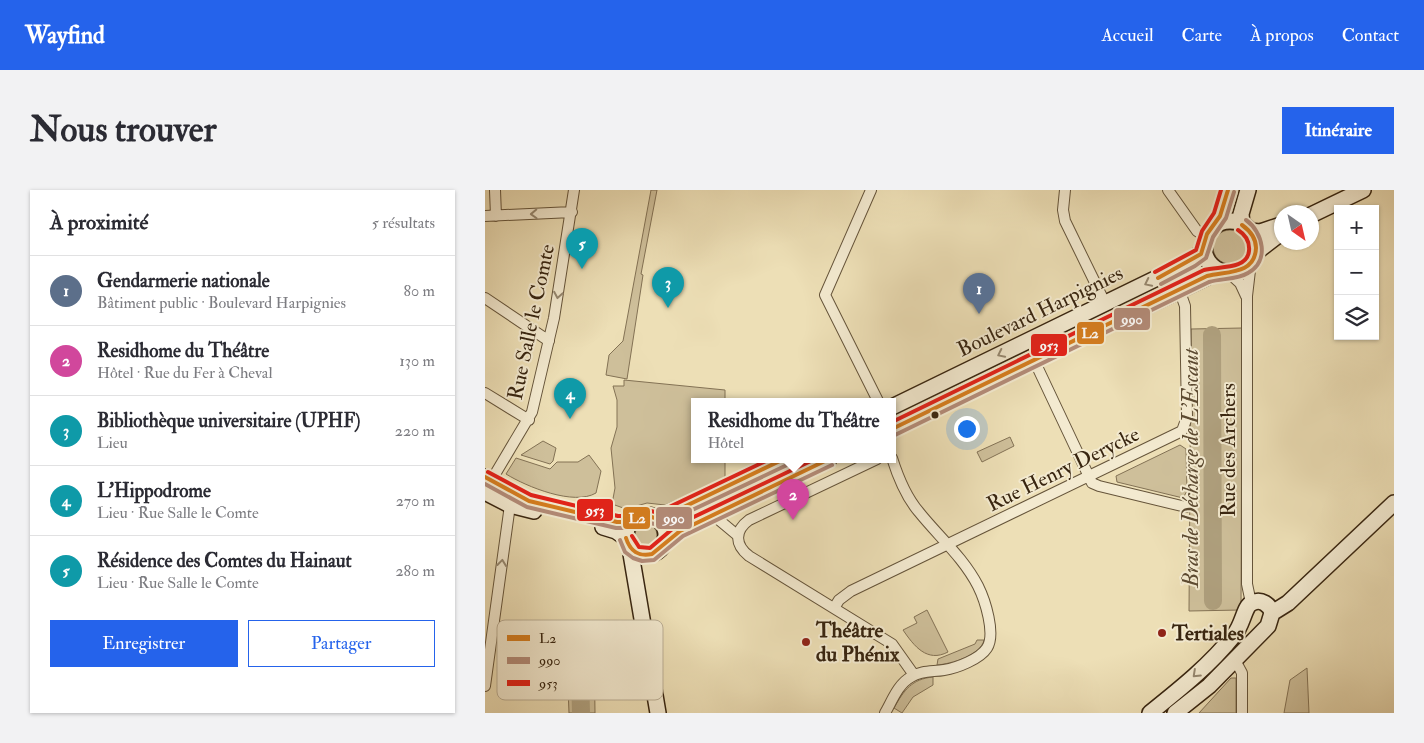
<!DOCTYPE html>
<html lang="fr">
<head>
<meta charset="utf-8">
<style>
  body { margin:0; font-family:"IM FELL Double Pica",serif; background:#f2f2f3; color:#2b2b33 }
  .controls { position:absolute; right:15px; top:15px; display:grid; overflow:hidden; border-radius:0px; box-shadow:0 1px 4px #0004 }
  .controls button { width:45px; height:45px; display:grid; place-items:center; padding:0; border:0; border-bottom:1px solid #e1e1e2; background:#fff; color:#2b2b33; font:25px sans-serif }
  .compass { position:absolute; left:789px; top:15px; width:45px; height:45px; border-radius:50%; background:#fff; box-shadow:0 1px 4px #0004; rotate:146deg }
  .you { position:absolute; left:481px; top:238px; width:18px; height:18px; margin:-12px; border:4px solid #fff; border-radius:50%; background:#1a73e8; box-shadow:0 0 0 8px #1a73e833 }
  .badge { display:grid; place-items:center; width:32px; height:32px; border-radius:50%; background:#2563eb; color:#fff; font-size:16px; font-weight:700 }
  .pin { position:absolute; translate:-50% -41px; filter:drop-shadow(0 1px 2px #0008) }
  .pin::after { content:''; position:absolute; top:26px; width:18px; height:15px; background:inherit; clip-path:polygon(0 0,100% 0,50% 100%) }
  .popup { position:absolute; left:206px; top:208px; width:205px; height:65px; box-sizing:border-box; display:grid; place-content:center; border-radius:0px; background:#fff; filter:drop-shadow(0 1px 4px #0005); font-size:16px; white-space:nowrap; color:#7c7c81 }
  .popup b { font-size:19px; color:#2b2b33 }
  .popup::after { content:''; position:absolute; left:50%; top:100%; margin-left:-10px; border:10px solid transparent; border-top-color:#fff }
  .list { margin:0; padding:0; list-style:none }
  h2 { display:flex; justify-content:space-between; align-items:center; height:65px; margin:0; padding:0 20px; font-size:21px }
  h2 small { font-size:16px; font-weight:400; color:#7c7c81 }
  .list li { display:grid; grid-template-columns:32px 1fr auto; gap:15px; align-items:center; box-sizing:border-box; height:70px; padding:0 20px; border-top:1px solid #e1e1e2 }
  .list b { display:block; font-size:19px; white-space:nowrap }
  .list p { margin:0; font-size:16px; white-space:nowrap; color:#7c7c81 }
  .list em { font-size:16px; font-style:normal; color:#7c7c81 }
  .actions { display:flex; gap:10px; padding:15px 20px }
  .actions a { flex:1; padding:11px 0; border:1px solid #2563eb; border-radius:0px; text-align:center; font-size:18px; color:#2563eb }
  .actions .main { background:#2563eb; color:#fff }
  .icon { flex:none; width:28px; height:28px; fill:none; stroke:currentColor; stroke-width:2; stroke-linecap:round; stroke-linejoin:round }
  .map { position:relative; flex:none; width:909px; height:523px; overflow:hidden; border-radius:0px }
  header { display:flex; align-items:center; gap:30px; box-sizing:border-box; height:70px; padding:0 25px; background:#2563eb; color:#fff }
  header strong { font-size:24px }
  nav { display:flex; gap:28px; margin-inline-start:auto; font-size:18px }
  .intro { display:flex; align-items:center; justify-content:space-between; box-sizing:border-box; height:120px; padding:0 30px }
  h1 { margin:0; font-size:35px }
  .button { padding:12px 22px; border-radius:0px; background:#2563eb; color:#fff; font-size:18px; font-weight:700 }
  main { display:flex; gap:30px; padding:0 30px }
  aside { flex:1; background:#fff; border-radius:0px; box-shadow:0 1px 4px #0004 }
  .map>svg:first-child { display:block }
  .green { fill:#cebf9a; stroke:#837255 }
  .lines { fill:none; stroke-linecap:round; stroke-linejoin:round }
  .river { stroke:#afa07e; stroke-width:18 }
  .street-casing { stroke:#65543a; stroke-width:12 }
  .secondary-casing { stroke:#382510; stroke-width:18 }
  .street { stroke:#f3ead0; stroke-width:10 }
  .secondary { stroke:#f3ead0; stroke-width:15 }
  .bus-1-casing { stroke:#f3ead0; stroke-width:8 }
  .bus-2-casing { stroke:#f3ead0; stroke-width:8 }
  .bus-3-casing { stroke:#f3ead0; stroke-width:8 }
  .bus-1 { stroke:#d57d1e; stroke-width:4 }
  .bus-2 { stroke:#b38b78; stroke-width:4 }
  .bus-3 { stroke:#e32219; stroke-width:4 }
  .oneway { stroke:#968870 }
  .bus-dot { fill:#382510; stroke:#f3ead0; stroke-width:2 }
  .poi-dot { fill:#8f2418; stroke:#f3ead0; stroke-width:2 }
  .labels { text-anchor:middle; stroke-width:4; stroke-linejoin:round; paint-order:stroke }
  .street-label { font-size:21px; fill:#382510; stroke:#f3ead0 }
  .poi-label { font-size:21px; font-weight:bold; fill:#382510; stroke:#f3ead0; text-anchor:start }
  .water-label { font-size:22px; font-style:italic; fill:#5c4a31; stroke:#f3ead0 }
  .key { fill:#f3ead0; stroke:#bbaf96; stroke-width:1 }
  .key-label { font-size:14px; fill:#382510 }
  .line-badge { stroke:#f3ead0; stroke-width:2 }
  .badge-label { font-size:14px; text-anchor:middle; font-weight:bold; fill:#fff }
</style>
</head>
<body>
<header>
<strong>Wayfind</strong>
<nav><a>Accueil</a><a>Carte</a><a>À propos</a><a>Contact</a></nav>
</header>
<div class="intro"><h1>Nous trouver</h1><a class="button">Itinéraire</a></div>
<main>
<aside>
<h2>À proximité<small>5 résultats</small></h2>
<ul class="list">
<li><span class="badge" style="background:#5c6f8a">1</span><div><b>Gendarmerie nationale</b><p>Bâtiment public · Boulevard Harpignies</p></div><em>80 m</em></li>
<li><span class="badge" style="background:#d1479c">2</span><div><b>Residhome du Théâtre</b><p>Hôtel · Rue du Fer à Cheval</p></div><em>130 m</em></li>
<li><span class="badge" style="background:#0f9aa8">3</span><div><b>Bibliothèque universitaire (UPHF)</b><p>Lieu</p></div><em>220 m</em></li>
<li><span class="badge" style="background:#0f9aa8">4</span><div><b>L'Hippodrome</b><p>Lieu · Rue Salle le Comte</p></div><em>270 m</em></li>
<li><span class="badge" style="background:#0f9aa8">5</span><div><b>Résidence des Comtes du Hainaut</b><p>Lieu · Rue Salle le Comte</p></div><em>280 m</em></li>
</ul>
<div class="actions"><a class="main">Enregistrer</a><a>Partager</a></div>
</aside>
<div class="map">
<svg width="909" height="523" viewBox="0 0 909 523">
  <rect width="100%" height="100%" fill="#eddfb6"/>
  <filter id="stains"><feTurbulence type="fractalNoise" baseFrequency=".004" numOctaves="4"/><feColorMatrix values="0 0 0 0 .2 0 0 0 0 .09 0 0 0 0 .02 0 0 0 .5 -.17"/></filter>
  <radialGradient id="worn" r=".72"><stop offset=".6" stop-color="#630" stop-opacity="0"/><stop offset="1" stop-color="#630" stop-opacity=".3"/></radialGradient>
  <path class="green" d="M166 0H172L156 84 158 85 142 189 121 185 124 165 138 151Z
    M728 57a17 17 0 1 1 34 0a17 17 0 1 1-34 0Z
    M757 138 756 420 704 421 706 139Z
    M139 190 240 200V211H209V269H240V289L180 315 162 313 141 319 127 314 130 298 126 258 132 237V210L128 196H139Z
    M525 247 529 256 497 272 492 262Z
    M58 251 71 258 68 271 65 274 36 265Z
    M695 255 701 259 702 301 698 308 632 292 631 286Z
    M104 265 116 281 111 303C89 316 42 297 21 284L31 268 65 279 72 272H93Z
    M150 345a11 11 0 1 1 22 0a11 11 0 1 1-22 0Z
    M442 420 463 462C442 473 429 456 418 440L432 433 429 427Z
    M86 438 103 439 109 449 110 523H84L81 446Z
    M492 450H499C496 465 466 474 452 475L453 469 490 454Z
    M822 478 824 523H799L805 490Z
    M448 487V495L428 507 417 523 409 518C419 500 427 489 448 487Z
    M746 488H751V523H714Z"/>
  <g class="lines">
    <path class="river" d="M727 145 728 411
      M94 441 96 523"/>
    <g class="street-casing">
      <path id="street" d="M10 0 11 26
        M386 0 340 105 393 211
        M580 0 578 20 580 31 620 113
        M683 0 712 41 721 47
        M0 26 87 22
        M766 72 762 106V394L766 413
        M744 83 755 93 761 106
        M0 108 64 151
        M549 170 607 293 614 296 701 317
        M0 203 44 230
        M392 269 264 330C249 341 250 355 264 366L407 454 429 485
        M6 291 47 222 69 128 89 0
        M228 325 252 345
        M349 418 354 410 366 401 697 241 702 227 700 116 694 99
        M750 470 757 483V523
        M0 496 25 315
        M400 523C407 511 413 494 426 487 437 480 448 482 459 480 472 478 495 469 502 458 511 444 500 410 493 396 478 367 454 347 434 322 421 307 413 287 407 268"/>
    </g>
    <g class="secondary-casing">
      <path id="secondary" d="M826 25 878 0
        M719 57a26 26 0 1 1 52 0a26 26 0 1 1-52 0Z
        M757 35 756 24 763 0
        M729 37 737 23 743 0
        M765 41 775 42 796 35
        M770 63 796 43
        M407 217 707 71 719 59
        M407 239 735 81
        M0 287 44 311 132 332 149 329
        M0 302 25 315 49 321
        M141 345a20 20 0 1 1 40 0a20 20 0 1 1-40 0Z
        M170 328 182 325 299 269
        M118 337 131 341 141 348
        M179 354 195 341 344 269
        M145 358 173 523
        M787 423 803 413 909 313
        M665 523C695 499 725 475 749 445 758 435 759 416 767 413 776 408 785 415 787 423L783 436 724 496 690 523"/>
    </g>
    <use href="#street" class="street"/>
    <use href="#secondary" class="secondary"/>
    <g class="bus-1-casing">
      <path id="bus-1" d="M673 88 716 64 722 44 735 26 743 0
        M407 239 722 86C741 81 770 85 771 58 771 48 764 40 757 35
        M0 287 44 311 132 332H141L159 325 170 328 182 325 299 269
        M141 348C145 361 154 367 167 364L195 341 344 269"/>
    </g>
    <g class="bus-2-casing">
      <path id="bus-2" d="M676 94 710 76 721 68 728 47 741 28 749 2
        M410 245 724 92C737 88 752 90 763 83 785 71 778 42 761 30
        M0 294 42 317 131 338H142L159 332 170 334 184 331 302 275
        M135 350 140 362 148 368 157 371 169 370 198 346 347 275"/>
    </g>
    <g class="bus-3-casing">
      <path id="bus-3" d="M670 82 711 60 717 41 729 23 736 0
        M407 232 719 80C734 76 762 80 764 61 765 51 761 45 753 40
        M3 282 46 305 133 326H140L158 319 170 322 180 319 285 269
        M147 346 154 357 165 358 192 335 330 269"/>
    </g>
    <use href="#bus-1" class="bus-1"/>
    <use href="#bus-2" class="bus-2"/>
    <use href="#bus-3" class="bus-3"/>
  </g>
  <defs><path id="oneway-chevron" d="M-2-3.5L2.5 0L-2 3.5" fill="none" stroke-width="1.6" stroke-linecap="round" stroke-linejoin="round" transform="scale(1.25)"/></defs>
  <g class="oneway">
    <use href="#oneway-chevron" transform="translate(49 24) rotate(178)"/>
    <use href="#oneway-chevron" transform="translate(663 93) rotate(154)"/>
    <use href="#oneway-chevron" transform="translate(73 105) rotate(100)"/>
    <use href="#oneway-chevron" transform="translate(516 164) rotate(154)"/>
    <use href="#oneway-chevron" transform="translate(17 373) rotate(-83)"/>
    <use href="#oneway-chevron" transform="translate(711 484) rotate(137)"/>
  </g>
  <circle class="bus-dot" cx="450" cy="225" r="4.5"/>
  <g class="poi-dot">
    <circle cx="677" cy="443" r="5"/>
    <circle cx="321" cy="452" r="5"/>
  </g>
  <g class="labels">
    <g class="street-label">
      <text transform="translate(555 121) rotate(-26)" y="7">Boulevard Harpignies</text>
      <text transform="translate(46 132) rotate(-78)" y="7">Rue Salle le Comte</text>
      <text transform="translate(743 260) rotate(-90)" y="7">Rue des Archers</text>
      <text transform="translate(578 279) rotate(-26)" y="7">Rue Henry Derycke</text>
    </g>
    <g class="poi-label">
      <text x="331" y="447">Théâtre<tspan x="331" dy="24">du Phénix</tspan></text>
      <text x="687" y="450">Tertiales</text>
    </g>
    <g class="water-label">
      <text transform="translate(705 278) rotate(-90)" y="8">Bras de Décharge de L'Escaut</text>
    </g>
  </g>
  <rect x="12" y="430" width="166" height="80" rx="8" class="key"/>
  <rect x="22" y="445" width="23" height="6" fill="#d57d1e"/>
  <rect x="22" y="467" width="23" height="7" fill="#b38b78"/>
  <rect x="22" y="490" width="23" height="6" fill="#e32219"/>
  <g class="key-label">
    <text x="54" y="453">L2</text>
    <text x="54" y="475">990</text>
    <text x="54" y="498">953</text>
  </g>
  <g class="line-badge">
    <rect x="628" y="117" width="38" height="24" rx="5" fill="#b38b78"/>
    <rect x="591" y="131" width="29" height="24" rx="5" fill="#d57d1e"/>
    <rect x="545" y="143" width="38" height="24" rx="5" fill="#e32219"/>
    <rect x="91" y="308" width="38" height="24" rx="5" fill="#e32219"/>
    <rect x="137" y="316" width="29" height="24" rx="5" fill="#d57d1e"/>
    <rect x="170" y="316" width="38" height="24" rx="5" fill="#b38b78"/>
  </g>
  <g class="badge-label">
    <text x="647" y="134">990</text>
    <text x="605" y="148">L2</text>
    <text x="564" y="160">953</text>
    <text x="110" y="325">953</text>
    <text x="152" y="333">L2</text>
    <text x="189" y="333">990</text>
  </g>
  <rect width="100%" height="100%" filter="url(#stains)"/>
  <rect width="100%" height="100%" fill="url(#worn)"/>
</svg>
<div class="controls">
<button>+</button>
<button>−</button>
<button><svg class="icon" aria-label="layers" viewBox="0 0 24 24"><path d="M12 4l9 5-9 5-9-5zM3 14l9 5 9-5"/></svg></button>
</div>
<svg class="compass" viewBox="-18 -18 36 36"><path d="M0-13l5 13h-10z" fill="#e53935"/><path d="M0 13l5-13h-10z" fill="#7c7c81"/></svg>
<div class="you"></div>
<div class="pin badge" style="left:494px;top:124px;background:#5c6f8a">1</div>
<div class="pin badge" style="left:308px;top:330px;background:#d1479c">2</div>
<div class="popup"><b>Residhome du Théâtre</b>Hôtel</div>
<div class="pin badge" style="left:183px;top:118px;background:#0f9aa8">3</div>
<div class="pin badge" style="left:85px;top:229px;background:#0f9aa8">4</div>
<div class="pin badge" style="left:97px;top:79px;background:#0f9aa8">5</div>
</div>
</main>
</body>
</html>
